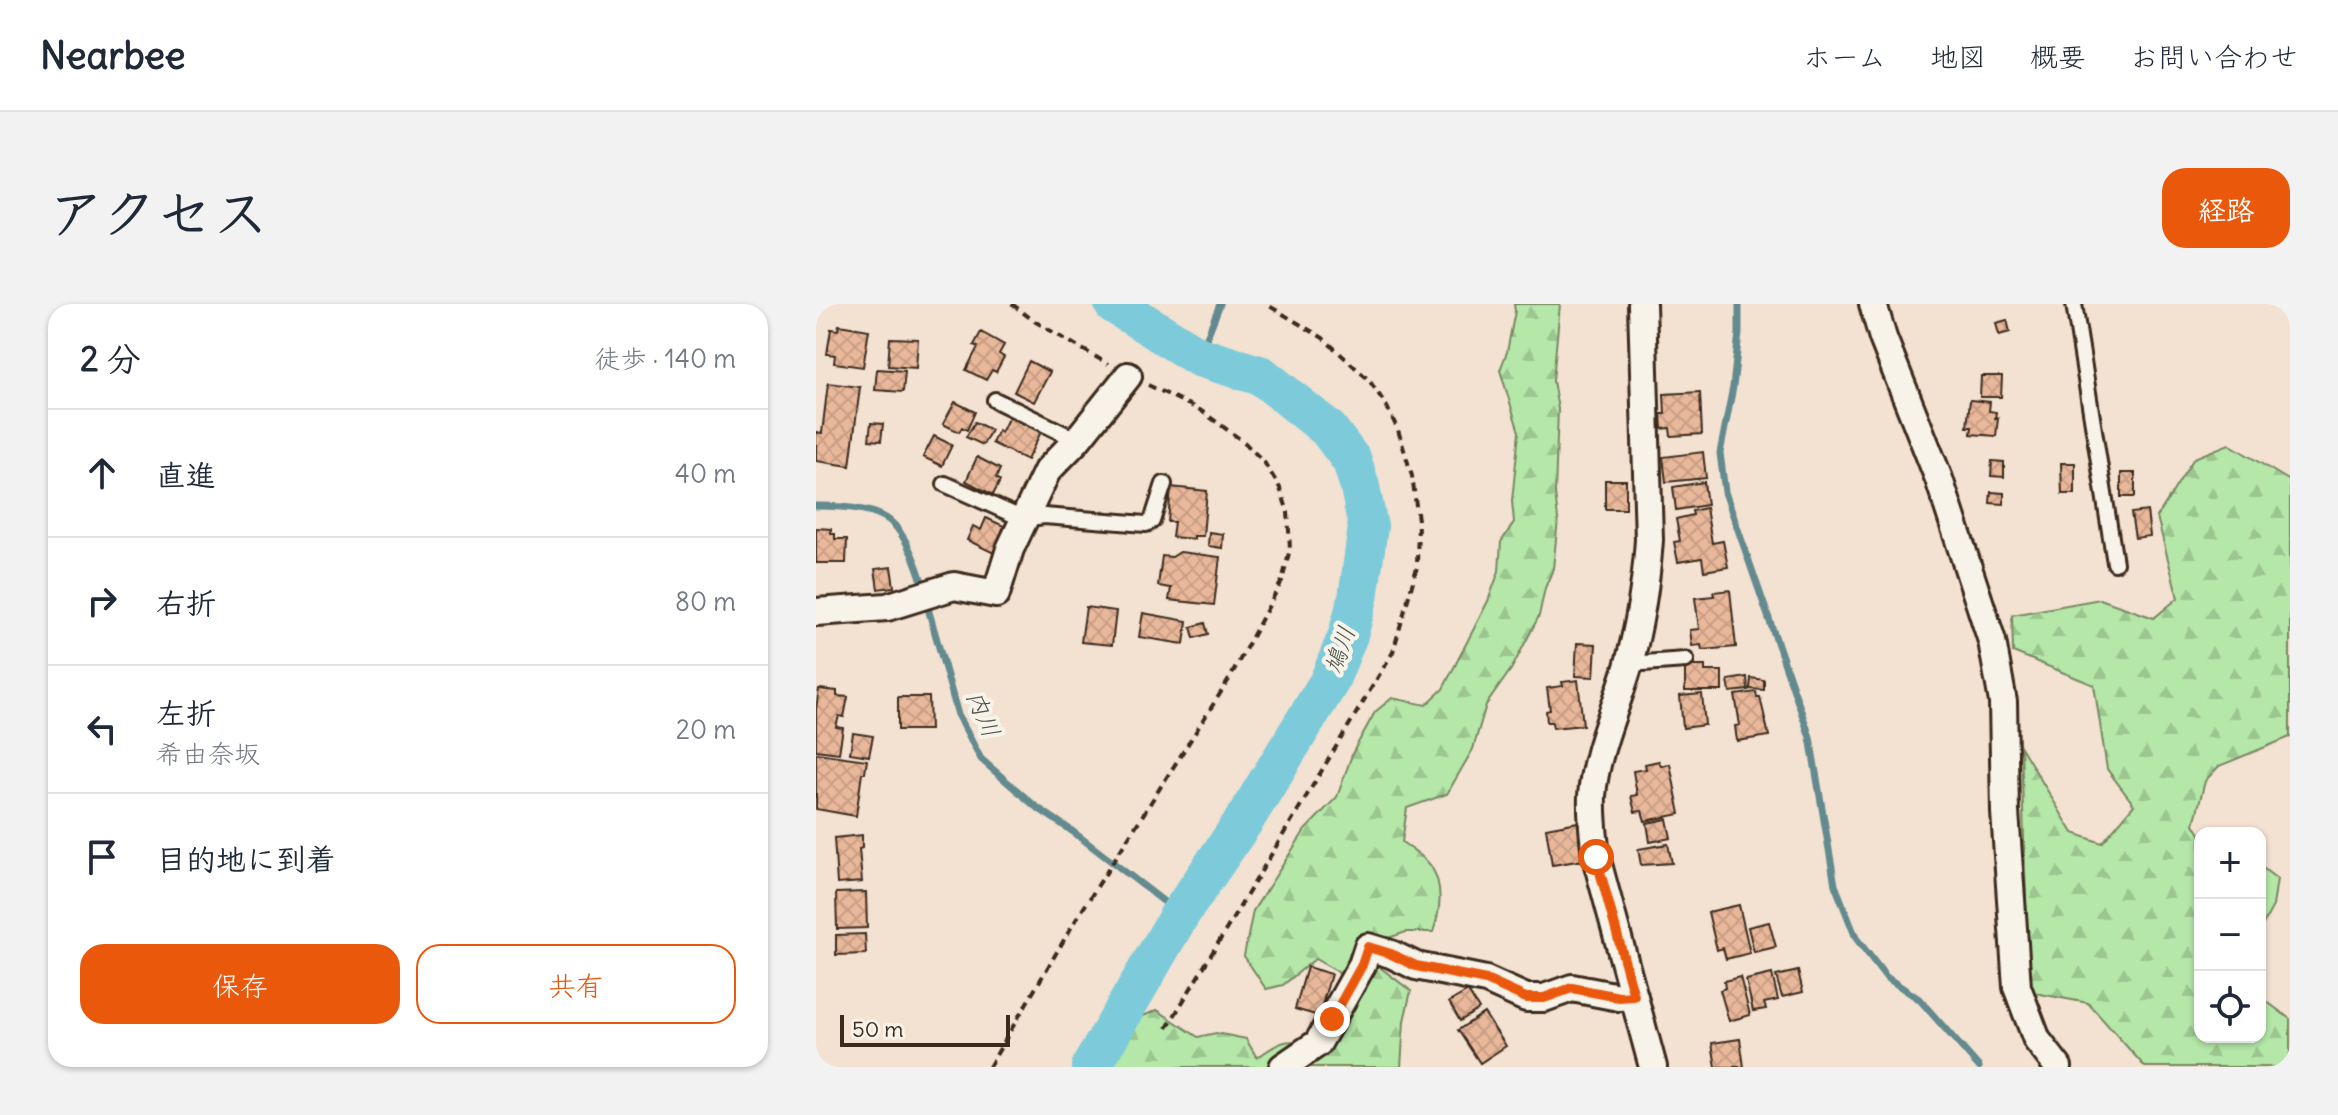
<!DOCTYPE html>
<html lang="ja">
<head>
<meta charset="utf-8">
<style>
  body { margin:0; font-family:Delius,"Klee One",sans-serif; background:#f2f2f3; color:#1f2937 }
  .controls { position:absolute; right:24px; bottom:24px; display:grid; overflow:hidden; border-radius:16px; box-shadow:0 2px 6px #0004 }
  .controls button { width:72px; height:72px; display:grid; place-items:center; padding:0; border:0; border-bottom:2px solid #e0e1e3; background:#fff; color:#1f2937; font:40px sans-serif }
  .scale { position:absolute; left:24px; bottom:20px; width:170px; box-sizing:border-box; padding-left:8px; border:4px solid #3b2a1e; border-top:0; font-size:22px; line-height:28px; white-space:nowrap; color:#3b2a1e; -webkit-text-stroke:6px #f7f3e8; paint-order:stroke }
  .stop { position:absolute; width:24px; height:24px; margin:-18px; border:6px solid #ea580c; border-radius:50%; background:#fff }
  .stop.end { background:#ea580c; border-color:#fff; box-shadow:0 2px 8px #0008 }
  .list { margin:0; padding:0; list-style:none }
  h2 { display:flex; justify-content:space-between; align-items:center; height:104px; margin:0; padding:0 32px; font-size:34px }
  h2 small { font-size:26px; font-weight:400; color:#747a83 }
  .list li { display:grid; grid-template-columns:52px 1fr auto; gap:24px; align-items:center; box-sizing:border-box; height:128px; padding:0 32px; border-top:2px solid #e0e1e3 }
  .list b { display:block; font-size:30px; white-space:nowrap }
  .list p { margin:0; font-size:26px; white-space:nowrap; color:#747a83 }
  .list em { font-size:26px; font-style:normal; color:#747a83 }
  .actions { display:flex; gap:16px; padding:24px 32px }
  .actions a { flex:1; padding:18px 0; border:2px solid #ea580c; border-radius:24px; text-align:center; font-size:28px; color:#ea580c }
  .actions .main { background:#ea580c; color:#fff }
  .icon { flex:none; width:44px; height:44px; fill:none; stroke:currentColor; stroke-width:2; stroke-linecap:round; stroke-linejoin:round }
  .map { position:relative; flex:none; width:1474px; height:763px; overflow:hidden; border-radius:24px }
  header { display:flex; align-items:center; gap:48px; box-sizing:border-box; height:112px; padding:0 40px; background:#fff; border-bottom:2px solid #e0e1e3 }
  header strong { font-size:38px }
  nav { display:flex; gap:44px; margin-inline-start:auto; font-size:28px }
  .intro { display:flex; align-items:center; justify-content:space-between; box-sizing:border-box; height:192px; padding:0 48px }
  h1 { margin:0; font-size:56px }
  .button { padding:20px 36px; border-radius:24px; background:#ea580c; color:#fff; font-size:28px; font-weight:700 }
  main { display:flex; gap:48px; padding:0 48px }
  aside { flex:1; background:#fff; border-radius:24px; box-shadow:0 2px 6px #0004 }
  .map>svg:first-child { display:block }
  .forest { fill:url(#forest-firs); stroke:#788863; stroke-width:2 }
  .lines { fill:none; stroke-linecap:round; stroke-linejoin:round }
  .stream { stroke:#638b8f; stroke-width:7 }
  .river { stroke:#7dcbda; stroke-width:40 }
  .building { fill:url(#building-cross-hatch); stroke:#3b2a1e; stroke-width:2 }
  .service-casing { stroke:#3b2a1e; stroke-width:20 }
  .minor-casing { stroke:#3b2a1e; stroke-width:32 }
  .path { stroke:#3b2a1e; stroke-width:4; stroke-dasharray:8 6; stroke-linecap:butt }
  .service { stroke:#f7f3e8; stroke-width:14 }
  .minor { stroke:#f7f3e8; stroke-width:26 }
  .route { stroke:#ea580c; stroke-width:10 }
  .labels { text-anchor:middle; stroke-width:8; stroke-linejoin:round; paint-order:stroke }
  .water-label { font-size:24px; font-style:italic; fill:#4c524d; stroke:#f7f3e8 }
</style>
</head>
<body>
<header>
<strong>Nearbee</strong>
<nav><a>ホーム</a><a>地図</a><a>概要</a><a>お問い合わせ</a></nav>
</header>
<div class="intro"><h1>アクセス</h1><a class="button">経路</a></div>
<main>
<aside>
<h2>2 分<small>徒歩 · 140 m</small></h2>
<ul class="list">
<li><svg class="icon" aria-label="ahead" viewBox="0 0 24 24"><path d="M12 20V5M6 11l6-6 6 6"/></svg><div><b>直進</b></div><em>40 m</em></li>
<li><svg class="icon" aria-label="right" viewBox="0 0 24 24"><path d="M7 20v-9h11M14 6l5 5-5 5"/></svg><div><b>右折</b></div><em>80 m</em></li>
<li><svg class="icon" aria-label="left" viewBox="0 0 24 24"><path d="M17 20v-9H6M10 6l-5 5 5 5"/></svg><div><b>左折</b><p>希由奈坂</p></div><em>20 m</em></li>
<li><svg class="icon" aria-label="arrive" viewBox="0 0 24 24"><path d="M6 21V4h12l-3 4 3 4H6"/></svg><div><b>目的地に到着</b></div></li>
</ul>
<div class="actions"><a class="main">保存</a><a>共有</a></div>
</aside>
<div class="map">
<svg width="1474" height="763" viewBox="0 0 1474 763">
  <defs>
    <pattern id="forest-firs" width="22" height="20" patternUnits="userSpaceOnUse" patternTransform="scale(2)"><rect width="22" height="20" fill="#b4e7a8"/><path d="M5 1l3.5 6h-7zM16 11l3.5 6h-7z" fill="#9cc690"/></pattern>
    <pattern id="building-cross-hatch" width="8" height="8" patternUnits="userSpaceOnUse" patternTransform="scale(2)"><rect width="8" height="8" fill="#e9b89a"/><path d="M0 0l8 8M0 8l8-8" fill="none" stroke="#c99e84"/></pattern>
  </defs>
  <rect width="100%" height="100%" fill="#f3e1d1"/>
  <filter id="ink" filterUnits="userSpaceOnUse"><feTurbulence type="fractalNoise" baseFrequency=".0125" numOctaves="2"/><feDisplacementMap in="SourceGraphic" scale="16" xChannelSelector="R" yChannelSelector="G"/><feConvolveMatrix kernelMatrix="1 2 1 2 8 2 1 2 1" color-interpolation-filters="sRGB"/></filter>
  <g filter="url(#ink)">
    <path class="forest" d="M698 0H744L737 77 742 105 739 189 742 215 737 265 729 284 723 312 696 364 670 401 657 445 631 490 591 504 586 538C595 545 611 554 616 564 628 584 624 608 617 628H590L569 635 565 664 595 687 588 717 585 763H289L298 745 318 716 341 706 382 733 400 729 430 735 441 754C470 733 473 734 506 745L536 695 522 668 499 655 467 681 450 685 428 652 437 607 489 526 521 493 537 448 559 408 576 394 610 401 627 385 672 297 683 267 685 238 698 218 696 197 703 128 684 66 691 48 699 7Z
      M1413 140 1474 177V433L1403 462 1389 477 1378 520 1384 530V733H1444V683L1446 694 1474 715V763H1329L1272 699 1213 688 1205 443 1257 529 1286 539 1318 501 1291 465 1278 381 1197 348 1196 311 1284 295 1338 314 1362 294 1341 213 1378 154Z
      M1444 562 1461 575 1457 602 1444 626Z"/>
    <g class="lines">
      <path class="stream" d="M923 0V29L917 83 904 149 909 188 994 433 1019 581 1040 634 1070 673 1103 695 1163 763
        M383 53 404 0
        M0 202C21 202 57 203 74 217 90 230 103 265 108 285
        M110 297 142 411 165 455 219 502 256 527 364 610"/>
      <path class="river" d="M275 763 364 610 429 515 513 378 532 331 542 294 552 223 544 183 536 157 512 125 446 72 383 53 298 0"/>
    </g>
    <path class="building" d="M1191 16 1194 28 1183 31 1180 19Z
      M23 21 53 26 47 63 18 59 19 51 11 50 15 25 22 26Z
      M165 28 188 41 183 50 188 53 180 68 176 66 170 76 150 66 162 43 158 41Z
      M74 34 102 35 100 64 72 62Z
      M213 57 234 68 218 98 198 88Z
      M61 65 89 67 87 88 59 86Z
      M1165 72H1186L1185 93H1164Z
      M12 79 44 83 34 162 0 157V128L6 129Z
      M884 88 886 130 855 132 854 124 846 125 845 110H849L848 90Z
      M1154 96 1174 98 1173 107 1180 108 1179 114H1182L1180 132 1155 130 1156 123H1151Z
      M139 98 159 108 151 126 146 123 143 128 127 120Z
      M193 112 225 128 211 156 176 139 182 127 185 129Z
      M159 118 175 126 167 141 150 133Z
      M55 119 67 120 65 137 53 136Z
      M118 132 136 141 126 162 107 153Z
      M887 148 890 174 850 178 847 153Z
      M161 153 184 165 180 174 184 177 177 191 150 177Z
      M1176 157 1188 158V173L1175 172Z
      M1245 159H1259V190H1246Z
      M1305 169H1319V193H1305Z
      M789 176H810V205H789Z
      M888 178 891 201 860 206 857 183Z
      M355 183 391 187 387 232H378V235L356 233 358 218H352Z
      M1175 188 1188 189V200L1174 199Z
      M890 204 896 239 907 237 912 263 888 267 886 254 862 258 858 238 864 237 860 215 877 211 876 207Z
      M1331 207 1334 232 1319 234 1315 209Z
      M170 214 188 222 186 228 189 230 180 250 151 236 157 222 165 226Z
      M0 224 15 225V230H19V235H31L30 259H0Z
      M393 228 407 230 406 244 392 242Z
      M364 248 404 253 398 301 353 296 355 284 342 282 346 252 356 253Z
      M75 263 78 283 62 285 59 265Z
      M914 286 920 343 886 346 885 341 876 342 874 326 883 325 879 294 898 292 897 288Z
      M270 303 300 307 296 341 265 338Z
      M327 309 371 317 368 340 323 333Z
      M389 319 392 330 378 334 375 323Z
      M761 339 780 340 778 373 759 372Z
      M869 362H889V367H906V387H869Z
      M931 373 932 386 914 388 912 376Z
      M935 374 948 376V386L934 385Z
      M762 376 767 421 737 424 736 418H731L730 407 734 406 731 384 747 382 746 378Z
      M3 385 21 387V392L32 393 28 413 23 412 20 423 27 424 23 449 0 446V405Z
      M940 388 941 393H944L953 432 921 437 919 422 924 421 919 391Z
      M886 390 889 421 867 424 864 392Z
      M82 393H113L114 426H82Z
      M37 429 57 432 53 452 34 449Z
      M0 449 51 456 49 469H46L40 512 0 505Z
      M843 457 845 462 854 460 864 510 829 517 826 507 819 508 815 492 821 491 817 467 830 465 829 460Z
      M851 515 855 534 834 538 831 519Z
      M762 518 768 556 736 561 730 524Z
      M46 531V544L43 545 46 578 21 580 18 534Z
      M852 540 856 559 825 561 822 545Z
      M50 588 51 624 21 625 20 589Z
      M923 601 934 649 910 655 907 644 901 646 892 608Z
      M953 618 960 643 938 648 932 623Z
      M49 630 50 650 20 651V631Z
      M491 663 515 670 503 712 479 705Z
      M982 667 987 688 966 693 960 672Z
      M956 670 962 696 948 699 950 705 937 707 930 676Z
      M924 673 934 711 913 717 904 686 909 684 908 677Z
      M652 687 663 705 644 717 633 698Z
      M668 709 690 742 664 759 642 726Z
      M924 735 928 763H900L896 739Z"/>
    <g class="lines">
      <g class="service-casing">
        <path id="service" d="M1258 0 1299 259
          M179 96 261 136
          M129 180 207 215 228 212 330 220 336 217 348 180
          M813 360 870 356"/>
      </g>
      <g class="minor-casing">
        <path id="minor" d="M826 0 833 236C830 279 824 321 812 363 800 404 779 449 776 492 775 513 778 533 780 553L837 763
          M1057 0 1067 34 1123 175 1176 337 1187 398 1189 508 1201 683 1221 736 1242 763
          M0 308 71 303 138 282 180 290 194 245 231 167 261 136 312 72
          M467 763 502 739 546 661 552 643 575 650 600 662 670 676 710 694H728L756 684 803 693 818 692"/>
      </g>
      <path class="path" d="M196 0 218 17 292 60
        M351 724 577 348 601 263 602 216 596 172 582 126 570 101 553 76 507 34 450 0
        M173 763 258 619 414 374 466 277 474 245 472 208 464 184 448 158 428 138 384 106 332 81"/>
      <use href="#service" class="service"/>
      <use href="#minor" class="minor"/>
    </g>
  </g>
  <g class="lines" filter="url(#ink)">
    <path class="route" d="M516 715 546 661 552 643 575 650 600 662 670 676 710 694H728L756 684 803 693 818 692 780 553"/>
  </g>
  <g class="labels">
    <g class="water-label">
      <text transform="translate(524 346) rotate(-71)" y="8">鳩川</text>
      <text transform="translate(167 410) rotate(67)" y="8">内川</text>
    </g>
  </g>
</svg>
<div class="controls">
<button>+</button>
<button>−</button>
<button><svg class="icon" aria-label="locate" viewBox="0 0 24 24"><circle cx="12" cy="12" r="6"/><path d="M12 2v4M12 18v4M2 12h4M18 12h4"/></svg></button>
</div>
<div class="scale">50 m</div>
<div class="stop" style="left:780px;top:553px"></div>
<div class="stop end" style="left:516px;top:715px"></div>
</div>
</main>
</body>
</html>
